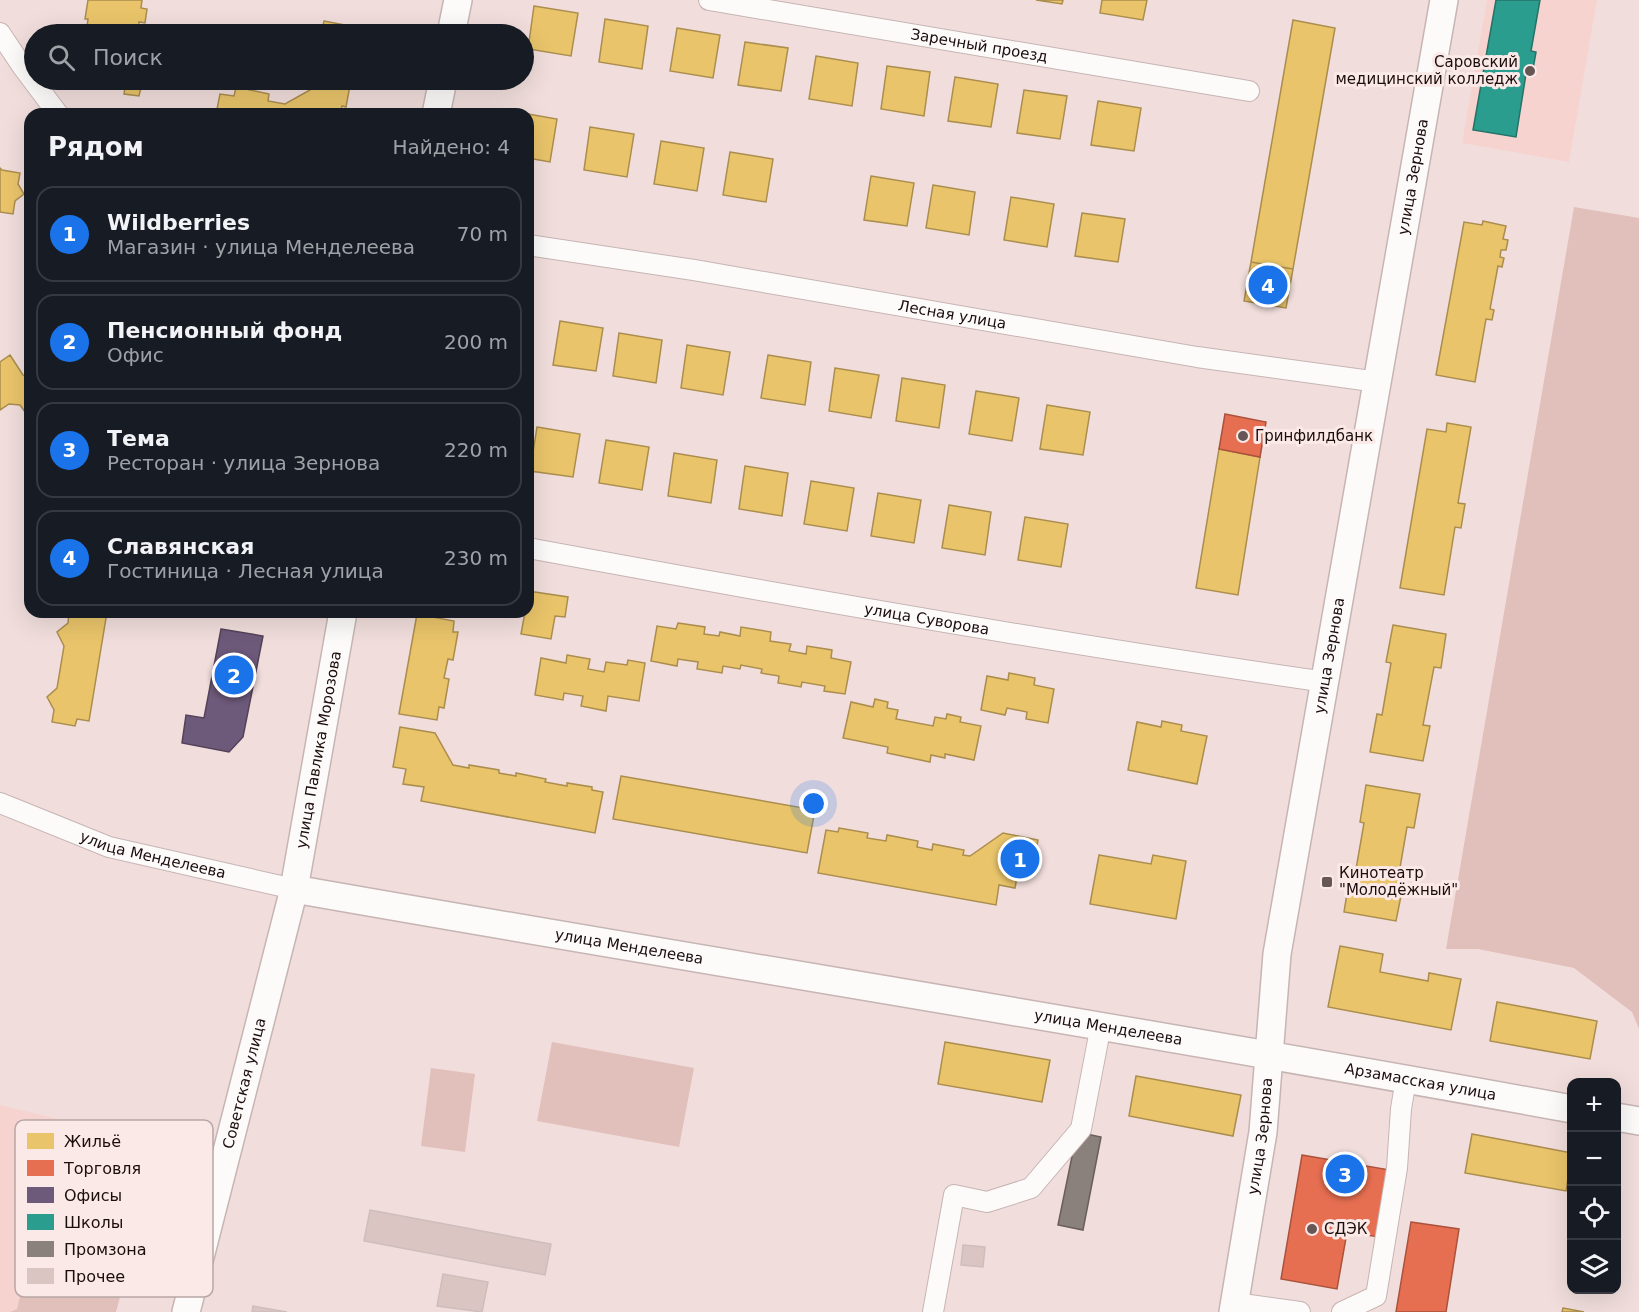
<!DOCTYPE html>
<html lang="ru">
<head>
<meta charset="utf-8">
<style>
  body { margin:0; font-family:"DejaVu Sans",sans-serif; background:#20242c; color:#f1f3f6 }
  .controls { position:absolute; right:18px; bottom:18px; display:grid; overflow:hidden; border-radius:12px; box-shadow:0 6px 24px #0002 }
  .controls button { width:54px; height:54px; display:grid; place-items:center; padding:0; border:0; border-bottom:2px solid #363941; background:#171b24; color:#f1f3f6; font:30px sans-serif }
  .you { position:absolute; left:814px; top:804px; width:21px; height:21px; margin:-15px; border:4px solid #fff; border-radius:50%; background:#1a73e8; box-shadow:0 0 0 9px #1a73e833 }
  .badge { display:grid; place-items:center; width:39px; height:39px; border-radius:50%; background:#1a73e8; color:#fff; font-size:20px; font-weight:700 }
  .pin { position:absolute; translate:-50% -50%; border:3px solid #fff; box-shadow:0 2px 6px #0006 }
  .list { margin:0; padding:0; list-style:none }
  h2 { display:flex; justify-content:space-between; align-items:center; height:78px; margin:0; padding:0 24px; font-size:26px }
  h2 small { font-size:20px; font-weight:400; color:#9ea1a6 }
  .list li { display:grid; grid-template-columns:39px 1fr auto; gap:18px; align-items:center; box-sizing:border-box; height:96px; margin:0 12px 12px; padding:0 12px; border:2px solid #363941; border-radius:18px }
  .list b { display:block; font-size:22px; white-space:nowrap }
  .list p { margin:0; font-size:20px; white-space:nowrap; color:#9ea1a6 }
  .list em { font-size:20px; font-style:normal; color:#9ea1a6 }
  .icon { flex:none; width:33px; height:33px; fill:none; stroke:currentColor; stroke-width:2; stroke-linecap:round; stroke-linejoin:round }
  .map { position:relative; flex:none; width:1639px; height:1312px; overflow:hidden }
  .search { position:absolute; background:#171b24; box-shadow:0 6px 24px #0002; left:24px; top:24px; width:510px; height:66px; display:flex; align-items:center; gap:15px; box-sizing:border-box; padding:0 21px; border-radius:33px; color:#9ea1a6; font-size:22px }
  .panel { position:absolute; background:#171b24; box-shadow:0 6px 24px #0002; left:24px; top:108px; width:510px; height:510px; border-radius:18px }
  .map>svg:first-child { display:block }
  .built { fill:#f7d3cf }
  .green { fill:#e1bfba }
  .homes { fill:#e9c46a; stroke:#ab8d4e; stroke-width:1.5 }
  .shops { fill:#e76f51; stroke:#aa523c; stroke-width:1.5 }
  .offices { fill:#6d597a; stroke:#544259; stroke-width:1.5 }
  .schools { fill:#2a9d8f; stroke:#267268; stroke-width:1.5 }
  .industry { fill:#8a817c; stroke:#695e5a; stroke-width:1.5 }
  .building { fill:#dac5c2; stroke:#cdbebc; stroke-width:1.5 }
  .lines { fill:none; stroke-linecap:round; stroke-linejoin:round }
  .street-casing { stroke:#c6b5b3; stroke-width:22 }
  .secondary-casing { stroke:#c6b5b3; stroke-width:30 }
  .street { stroke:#fdfafa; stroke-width:20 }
  .secondary { stroke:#fdfafa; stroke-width:27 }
  .poi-dot { fill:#665655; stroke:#fbe9e7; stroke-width:2 }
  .labels { text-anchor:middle; stroke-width:6; stroke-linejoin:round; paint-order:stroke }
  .street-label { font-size:15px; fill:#1b0d0c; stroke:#fbe9e7 }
  .poi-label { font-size:15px; fill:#1b0d0c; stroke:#fbe9e7; text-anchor:start }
  .key { fill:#fbe9e7; stroke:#b8a7a5; stroke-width:1.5 }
  .key-label { font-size:16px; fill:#1b0d0c }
</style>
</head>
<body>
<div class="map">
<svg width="1639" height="1312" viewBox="0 0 1639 1312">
  <rect width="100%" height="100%" fill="#f1dedc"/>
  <path class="built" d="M1487 0H1597L1569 162 1462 143Z
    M0 1105 62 1120 17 1309 10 1312H0Z"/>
  <path class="green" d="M1574 207 1639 218V1029L1632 1012 1574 968 1478 949H1446Z
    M552 1042 694 1068 679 1147 537 1121Z
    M431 1068 475 1074 465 1152 421 1146Z
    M62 1120 166 1124 116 1312H10L17 1309Z"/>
  <path class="homes" d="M88 0H142L141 8 147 9 145 23 139 22V34H86L88 19H85Z
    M1036 0H1063L1062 4Z
    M1102 0H1147L1143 20 1100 13Z
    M534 6 578 13 571 56 528 49Z
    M605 19 648 26 642 69 599 62Z
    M1293 20 1335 28 1293 269 1251 262Z
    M324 21 361 28 360 34H321Z
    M677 28 720 35 713 78 670 71Z
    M745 42 788 48 781 91 738 85Z
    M816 56 858 63 852 106 809 99Z
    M887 66 930 72 924 116 881 109Z
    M955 77 998 84 991 127 948 121Z
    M119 80H167L166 87 142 83 139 96 124 94 126 81Z
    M312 80H351L346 107 342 106 340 114H216L220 94 234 96 236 87 269 94 268 101 285 104 310 90Z
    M1024 90 1067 96 1060 139 1017 133Z
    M1098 101 1141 108 1134 151 1091 145Z
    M528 114 557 119 550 162 528 158Z
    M590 127 634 134 627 177 584 170Z
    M661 141 704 148 697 191 654 184Z
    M730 152 773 159 766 202 723 195Z
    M0 168 2 170 20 173 18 184 24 194 15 201 13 214 0 212Z
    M871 176 914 183 907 226 864 220Z
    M933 185 975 192 969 235 926 228Z
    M1011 197 1054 204 1047 247 1004 240Z
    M1082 213 1125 219 1118 262 1075 256Z
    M1483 221 1506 226 1503 239 1508 240 1506 250H1501L1500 257 1504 258 1502 267 1498 266 1490 309 1494 310 1492 320 1486 319 1475 382 1436 375 1464 222 1482 225Z
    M1251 262 1293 269 1286 308 1244 301Z
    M560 321 603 328 596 371 553 365Z
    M619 333 662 340 656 383 613 376Z
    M687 345 730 352 723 395 681 388Z
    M10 355 23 375 30 376V419L20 405 9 404 0 410V362Z
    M768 355 811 362 805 405 761 398Z
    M835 368 879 375 871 418 829 411Z
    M902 378 945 385 939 428 896 421Z
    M976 391 1019 398 1012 441 969 434Z
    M1047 405 1090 412 1083 455 1040 449Z
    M1447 423 1471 427 1458 503 1465 504 1461 528 1455 527 1444 595 1400 588 1427 429 1446 432Z
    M537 427 580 434 573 477 530 471Z
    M606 440 649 447 642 490 599 483Z
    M1219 449 1260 457 1238 595 1196 588Z
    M674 453 717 460 711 503 668 496Z
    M745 466 788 473 782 516 739 509Z
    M811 481 854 488 847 531 804 524Z
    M878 493 921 500 914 543 871 536Z
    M949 505 991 512 985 555 942 548Z
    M1025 517 1068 524 1061 567 1018 560Z
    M528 591 568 597 565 617 555 616 551 639 521 634 525 612H528Z
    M69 612H107L89 721 77 719 75 726 52 722 54 710 47 697 57 688 64 646 57 632 68 623Z
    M417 614 454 621 453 632H458L453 660 448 659 444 678 449 679 444 708 439 707 437 720 399 714Z
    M678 623 705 627 704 634 719 636 720 632 740 636 741 627 771 632 770 641 791 644 789 651 806 654 807 646 832 650 831 658 851 662 845 694 824 691 825 686 802 682 801 687 778 683 779 676 761 673 762 669 741 665 740 669 723 666 722 673 697 669 698 662 678 659 677 666 651 661 657 626 676 629Z
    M1393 625 1446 634 1441 668 1434 667 1423 725 1430 726 1423 761 1370 752 1377 714 1382 715 1391 663 1386 662Z
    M567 655 590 659 588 669 604 672 606 662 627 665 628 660 645 663 639 701 608 696 606 711 581 706 583 696 564 693 563 700 535 695 541 658 566 663Z
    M1009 673 1035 678 1034 685 1054 689 1048 723 1026 719 1027 712 1007 708 1005 715 981 710 987 676 1008 680Z
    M875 699 888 702 887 708 898 710 896 719 933 726 935 717 946 719 947 714 961 717 960 722 981 726 974 760 945 754V758L931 755 930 762 887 753 888 747 843 738 851 702 873 707Z
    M1162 721 1182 725 1181 731 1207 736 1197 784 1128 770 1137 722 1161 727Z
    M400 727 435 733 453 765 469 768V765L499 770V773L516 776V773L546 779 545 782 567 786V783L592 787V790L603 792 595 833 421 801 424 787 403 784 406 769 393 767Z
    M621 776 815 810 807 853 613 819Z
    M1366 785 1420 794 1414 828 1407 827 1397 885 1403 886 1396 921 1344 912 1350 875H1355L1364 823 1360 822Z
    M839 828 868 833 867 838 886 841 887 835 918 841 917 847 932 850 933 844 964 850 963 855 970 856 1003 833 1038 840 1032 869 1019 866 1015 888 999 885 996 905 818 873 826 830 838 832Z
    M1099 855 1151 864 1153 855 1186 861 1176 919 1090 904Z
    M1340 946 1383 954 1380 972 1428 981 1429 973 1461 979 1451 1030 1328 1007Z
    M1497 1002 1597 1021 1590 1059 1490 1041Z
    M945 1042 1050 1060 1042 1102 938 1084Z
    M1136 1076 1241 1095 1233 1136 1129 1116Z
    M1472 1134 1572 1153 1566 1191 1465 1173Z
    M1563 1308 1584 1312H1562Z"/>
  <path class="shops" d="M1225 414 1266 422 1260 457 1219 449Z
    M1302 1155 1390 1170 1379 1237 1347 1232 1337 1289 1281 1279Z
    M1411 1222 1459 1229 1446 1312H1396Z"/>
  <path class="offices" d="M221 629 263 636 243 737 229 752 182 743 186 715 204 718Z"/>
  <path class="schools" d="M1496 0H1540L1531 51 1536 52 1532 75 1526 74 1516 137 1473 130Z"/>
  <path class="industry" d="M1077 1132 1101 1137 1083 1230 1058 1225Z"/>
  <path class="building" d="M370 1210 551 1244 545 1275 364 1241Z
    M963 1245 985 1247 983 1267 961 1265Z
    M443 1274 488 1282 482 1312 437 1306Z
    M253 1306 287 1312H252Z"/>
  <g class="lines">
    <g class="street-casing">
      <g id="street">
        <path id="s1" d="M709 0 1249 91"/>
        <path d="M0 33 22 66 58 114"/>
        <path id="s2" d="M528 245 694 270 1197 357 1378 382"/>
        <path id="s3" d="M528 548C793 597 1059 644 1326 682"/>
        <path id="s4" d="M0 803 109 847 294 889"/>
        <path d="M1235 1303 1300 1312"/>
        <path d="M933 1312 954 1195 987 1202 1031 1188 1081 1129 1101 1025"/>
        <path d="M1342 1312 1376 1296 1397 1168 1401 1109 1406 1079"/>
      </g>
    </g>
    <g class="secondary-casing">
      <g id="secondary">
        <path d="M451 34 458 0"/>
        <path d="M436 114 443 80"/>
        <path id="s5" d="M294 889C720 964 1147 1031 1572 1109"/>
        <path d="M1616 1117 1639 1121"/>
        <path id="s6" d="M186 1312 294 889 343 612"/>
        <path id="s7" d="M1233 1312 1263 1132 1277 954 1444 0"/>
      </g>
    </g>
    <use href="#street" class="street"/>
    <use href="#secondary" class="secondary"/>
  </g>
  <g class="poi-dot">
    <circle cx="1530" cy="71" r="6"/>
    <circle cx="1243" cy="436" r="6"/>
    <rect x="1321" y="876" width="12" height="12" rx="3"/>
    <circle cx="1312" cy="1229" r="6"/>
  </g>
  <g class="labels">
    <g class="street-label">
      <text dy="5" stroke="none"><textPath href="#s1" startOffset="274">Заречный проезд</textPath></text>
      <text dy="5" stroke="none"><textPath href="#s7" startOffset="1150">улица Зернова</textPath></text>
      <text dy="5" stroke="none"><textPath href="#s2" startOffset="430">Лесная улица</textPath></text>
      <text dy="5" stroke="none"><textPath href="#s3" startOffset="405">улица Суворова</textPath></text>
      <text dy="5" stroke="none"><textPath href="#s7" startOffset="664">улица Зернова</textPath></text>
      <text dy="5" stroke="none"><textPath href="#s6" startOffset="578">улица Павлика Морозова</textPath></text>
      <text dy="5" stroke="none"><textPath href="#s4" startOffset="162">улица Менделеева</textPath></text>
      <text dy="5" stroke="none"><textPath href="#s5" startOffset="340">улица Менделеева</textPath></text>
      <text dy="5" stroke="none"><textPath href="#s5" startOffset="826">улица Менделеева</textPath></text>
      <text dy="5" stroke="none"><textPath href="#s5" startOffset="1143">Арзамасская улица</textPath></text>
      <text dy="5" stroke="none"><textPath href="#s6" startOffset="236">Советская улица</textPath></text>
      <text dy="5" stroke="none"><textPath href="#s7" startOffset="178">улица Зернова</textPath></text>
    </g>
    <g class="poi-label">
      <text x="1518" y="67" text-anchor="end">Саровский<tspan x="1518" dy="17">медицинский колледж</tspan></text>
      <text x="1255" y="441">Гринфилдбанк</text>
      <text x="1339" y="878">Кинотеатр<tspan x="1339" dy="17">"Молодёжный"</tspan></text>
      <text x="1324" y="1234">СДЭК</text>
    </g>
  </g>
  <rect x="15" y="1120" width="198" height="177" rx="9" class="key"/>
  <rect x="27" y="1133" width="27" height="16" fill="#e9c46a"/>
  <rect x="27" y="1160" width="27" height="16" fill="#e76f51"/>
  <rect x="27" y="1187" width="27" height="16" fill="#6d597a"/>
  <rect x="27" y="1214" width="27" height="16" fill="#2a9d8f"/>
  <rect x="27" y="1241" width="27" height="16" fill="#8a817c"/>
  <rect x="27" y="1268" width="27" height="16" fill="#dac5c2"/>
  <g class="key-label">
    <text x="64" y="1147">Жильё</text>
    <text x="64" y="1174">Торговля</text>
    <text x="64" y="1201">Офисы</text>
    <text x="64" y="1228">Школы</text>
    <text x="64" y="1255">Промзона</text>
    <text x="64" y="1282">Прочее</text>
  </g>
</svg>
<div class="controls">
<button>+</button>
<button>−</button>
<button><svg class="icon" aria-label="locate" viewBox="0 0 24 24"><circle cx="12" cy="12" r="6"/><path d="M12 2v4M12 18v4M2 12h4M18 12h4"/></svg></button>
<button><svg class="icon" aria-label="layers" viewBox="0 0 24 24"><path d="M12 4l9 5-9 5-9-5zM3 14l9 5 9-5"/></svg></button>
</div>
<div class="you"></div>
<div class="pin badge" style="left:1020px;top:859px">1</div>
<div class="pin badge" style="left:234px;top:675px">2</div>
<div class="pin badge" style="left:1345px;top:1174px">3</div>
<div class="pin badge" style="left:1268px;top:285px">4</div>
<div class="search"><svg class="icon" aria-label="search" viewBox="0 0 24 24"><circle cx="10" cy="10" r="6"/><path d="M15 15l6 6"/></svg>Поиск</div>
<section class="panel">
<h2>Рядом<small>Найдено: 4</small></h2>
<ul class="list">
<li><span class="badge">1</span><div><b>Wildberries</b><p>Магазин · улица Менделеева</p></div><em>70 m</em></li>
<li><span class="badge">2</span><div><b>Пенсионный фонд</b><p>Офис</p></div><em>200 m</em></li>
<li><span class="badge">3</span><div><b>Тема</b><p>Ресторан · улица Зернова</p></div><em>220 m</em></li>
<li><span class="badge">4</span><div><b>Славянская</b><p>Гостиница · Лесная улица</p></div><em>230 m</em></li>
</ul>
</section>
</div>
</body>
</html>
